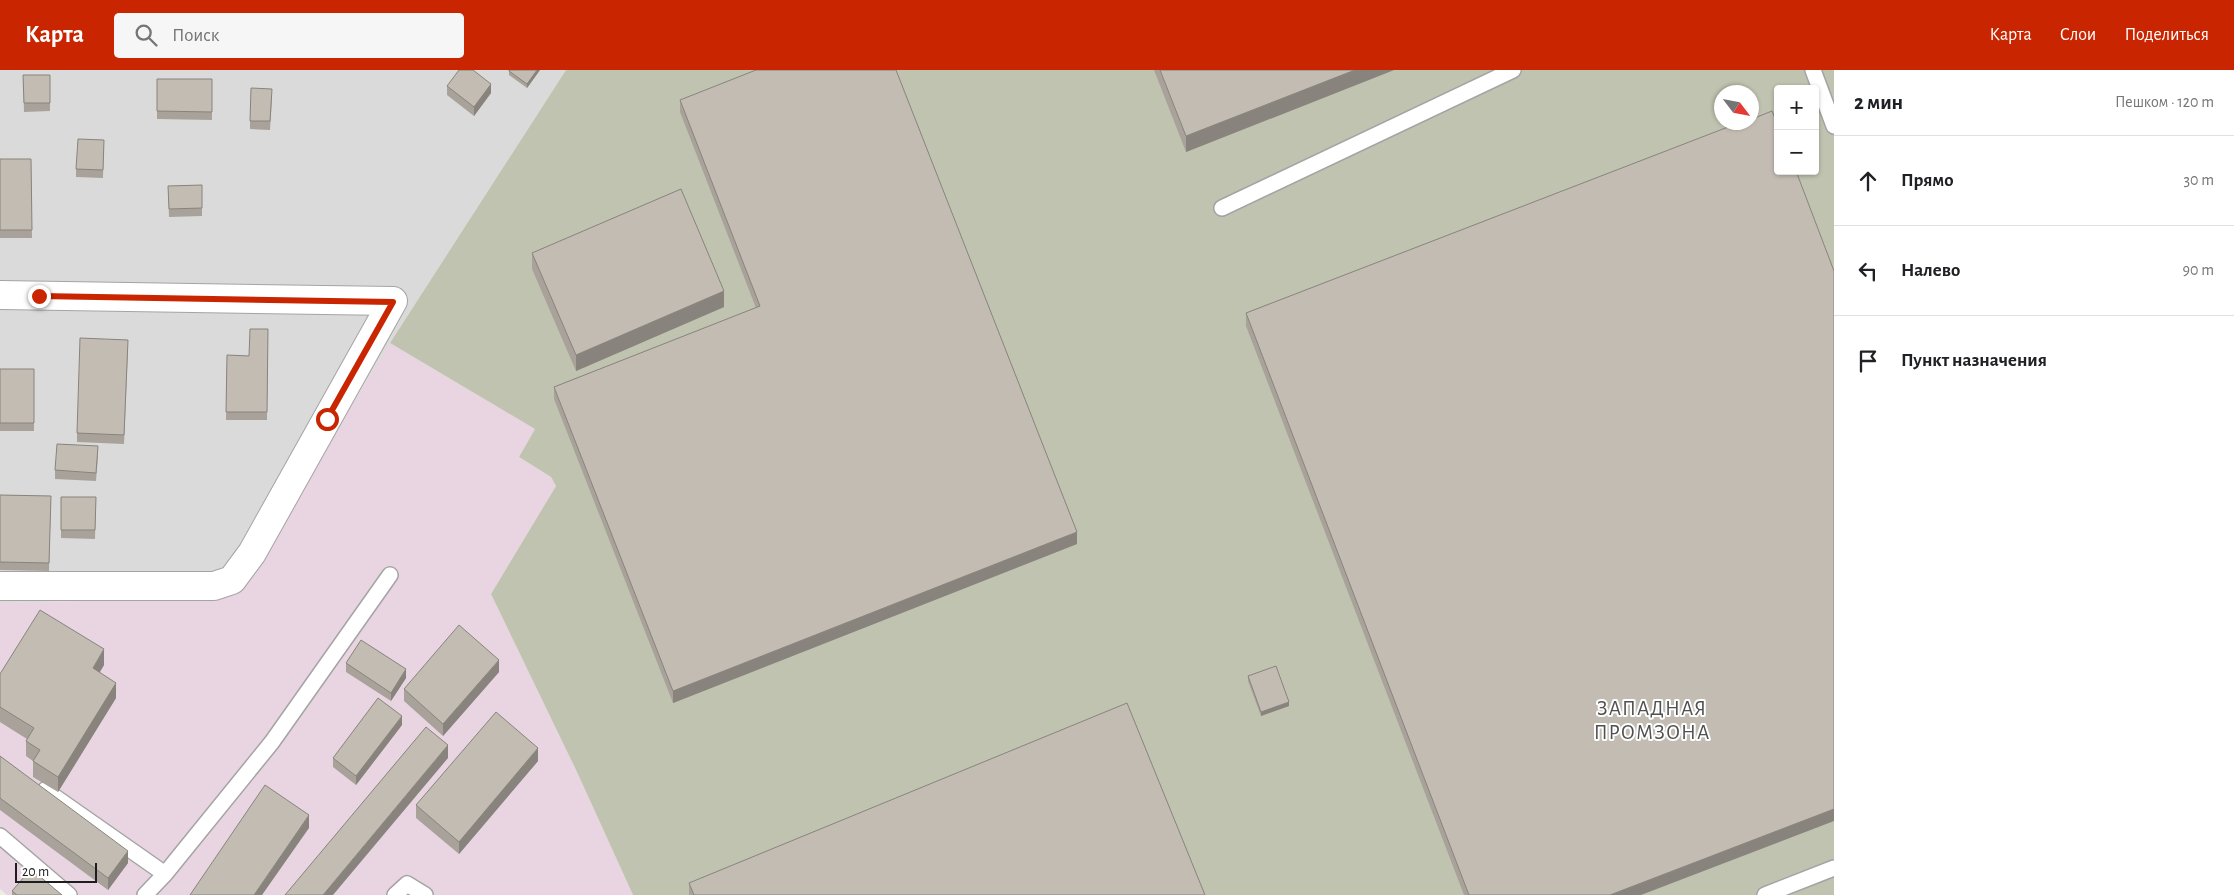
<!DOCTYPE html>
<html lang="ru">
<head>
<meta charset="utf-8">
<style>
  body { margin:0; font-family:"Alegreya Sans",sans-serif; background:#f6f6f6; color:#202124 }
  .controls { position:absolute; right:15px; top:15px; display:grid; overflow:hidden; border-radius:5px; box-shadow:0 1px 4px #0004 }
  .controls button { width:45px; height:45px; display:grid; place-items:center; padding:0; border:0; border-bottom:1px solid #e0e0e0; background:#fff; color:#202124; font:25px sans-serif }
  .compass { position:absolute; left:1714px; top:15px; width:45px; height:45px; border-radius:50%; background:#fff; box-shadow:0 1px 4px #0004; rotate:122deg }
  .scale { position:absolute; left:15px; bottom:12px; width:82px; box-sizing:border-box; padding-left:5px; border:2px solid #1d1d1d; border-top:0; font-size:14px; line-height:18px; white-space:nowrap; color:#1d1d1d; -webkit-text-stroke:4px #fff; paint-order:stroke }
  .stop { position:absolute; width:15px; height:15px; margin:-11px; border:4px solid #c92501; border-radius:50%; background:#fff }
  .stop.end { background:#c92501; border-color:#fff; box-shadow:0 1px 5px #0008 }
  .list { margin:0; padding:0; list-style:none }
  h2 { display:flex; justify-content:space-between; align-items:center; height:65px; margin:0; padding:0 20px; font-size:21px }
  h2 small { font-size:16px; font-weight:400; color:#757577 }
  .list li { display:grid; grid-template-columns:32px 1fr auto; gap:15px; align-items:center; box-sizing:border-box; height:90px; padding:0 20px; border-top:1px solid #e0e0e0 }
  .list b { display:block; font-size:19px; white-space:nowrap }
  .list em { font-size:16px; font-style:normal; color:#757577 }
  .icon { flex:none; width:28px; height:28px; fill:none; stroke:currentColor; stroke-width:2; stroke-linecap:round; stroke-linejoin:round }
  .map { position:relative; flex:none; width:1834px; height:825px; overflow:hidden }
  header { display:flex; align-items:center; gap:30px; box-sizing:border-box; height:70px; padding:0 25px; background:#c92501; color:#fff }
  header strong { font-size:24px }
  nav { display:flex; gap:28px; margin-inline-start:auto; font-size:18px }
  .search { width:350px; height:45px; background:#f6f6f6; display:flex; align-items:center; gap:12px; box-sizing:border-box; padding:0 18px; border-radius:5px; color:#757577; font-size:19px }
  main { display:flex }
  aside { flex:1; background:#fff }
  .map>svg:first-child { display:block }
  .residential { fill:#dbdada }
  .industrial { fill:#e8d5e1 }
  .construction { fill:#bfc3af; fill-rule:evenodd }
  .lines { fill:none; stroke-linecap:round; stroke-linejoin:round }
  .lane-casing { stroke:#a4a4a4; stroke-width:18 }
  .street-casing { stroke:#a4a4a4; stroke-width:30 }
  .lane { stroke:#fff; stroke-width:15 }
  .street { stroke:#fff; stroke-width:28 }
  .wall { fill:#a8a29a }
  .shaded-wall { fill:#88847d }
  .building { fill:#c3bcb3; stroke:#88847d }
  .route { stroke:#c92501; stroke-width:6 }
  .labels { text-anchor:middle; stroke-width:4; stroke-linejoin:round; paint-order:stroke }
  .neighbourhood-label { font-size:21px; letter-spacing:1px; fill:#505050; stroke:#fff }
</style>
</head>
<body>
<header>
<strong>Карта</strong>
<div class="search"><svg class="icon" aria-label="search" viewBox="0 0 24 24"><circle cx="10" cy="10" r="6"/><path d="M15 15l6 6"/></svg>Поиск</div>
<nav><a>Карта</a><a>Слои</a><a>Поделиться</a></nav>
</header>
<main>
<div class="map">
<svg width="1834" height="825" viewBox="0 0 1834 825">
  <rect width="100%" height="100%" fill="#eeede3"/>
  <path class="residential" d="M0 0H566L390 273 233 527 0 533Z"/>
  <path class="industrial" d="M390 273 535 359 519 387 551 407 556 416 491 524 577 702 633 825H7L0 819V533L233 527Z"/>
  <path class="construction" d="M566 0H1834V825H633L577 702 491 524 556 416 551 407 519 387 535 359 390 273ZM1778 19H1815V101H1778ZM1722 22H1752V52H1722Z"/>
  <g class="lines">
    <g class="lane-casing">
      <path id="lane" d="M1813 0 1834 56
        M1222 138 1513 0
        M45 720 165 804
        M0 766 69 825
        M145 825 165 804 272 672 390 505
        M395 825 407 814 425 825
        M1765 825 1834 798"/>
    </g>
    <g class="street-casing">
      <path id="street" d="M0 225 393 231 252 483 232 510 214 516H0"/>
    </g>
    <use href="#lane" class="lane"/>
    <use href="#street" class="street"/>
  </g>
  <path class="wall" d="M540 0 527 18 509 5V1Z
    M1154 0H1394L1186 82Z
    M23 5H50V41L24 42Z
    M157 9H212V50L157 49Z
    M447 16 491 23 474 46 447 25Z
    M272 28 270 60 250 59V51Z
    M680 30 1077 474 673 633 554 329V317L756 238 680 42Z
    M104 70 103 108 76 107V99Z
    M0 89H31L32 168H0Z
    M202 115V146L169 147 168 116Z
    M532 183 724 237 576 301 532 199Z
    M1246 243 1641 825H1464L1246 256Z
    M268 259 267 350H226L227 285 249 286Z
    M128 278 124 374 77 372V363Z
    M0 299H34V361H0Z
    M98 385 96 411 55 409V400Z
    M0 425 51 426 49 501 0 500Z
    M61 427H96L95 469 61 468Z
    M346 593 406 608 391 631 346 602Z
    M104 595 100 602 116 628 58 722 33 707V691L26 686V671L27 669 0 652V604Z
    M499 602 443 666 404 631V619Z
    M1248 606 1289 636 1261 646 1248 611Z
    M402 655 356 715 333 697V688Z
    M0 686 128 793 108 820 0 740Z
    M538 691 459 784 416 748V735Z
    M689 813 1205 825H689Z
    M12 821 62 825H12Z"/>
  <path class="shaded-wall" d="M537 0H540L527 18V14Z
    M1355 0H1394L1186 82V66Z
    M491 14V23L474 46V37Z
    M724 221V237L576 301V285Z
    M1077 462V474L673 633V621Z
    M104 579V595L93 613V598Z
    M499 590V602L443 666V654Z
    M406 599V608L391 631V623Z
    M116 613V628L58 722V707Z
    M1289 632V636L1261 646V642Z
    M402 646V655L356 715V706Z
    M448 675V688L333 825H323Z
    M538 678V691L459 784V772Z
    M1834 739V751L1641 825H1610Z
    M309 745V758L262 825H254Z
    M128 781V793L108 820V808Z"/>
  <path class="building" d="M459 0H473L491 14 474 37 447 16Z
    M509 0H537L527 14 509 1Z
    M756 0H896L1077 462 673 621 554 317 760 236 680 30Z
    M1160 0H1355L1186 66Z
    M23 5H50V33H24Z
    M157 9H212V42L157 41Z
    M251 18 272 19 270 51H250Z
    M1772 41 1778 55V101H1796L1834 201V739L1610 825H1469L1246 243 1741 52H1752V49Z
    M78 69 104 70 103 100 76 99Z
    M0 89H31L32 160H0Z
    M202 115V138L169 139 168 116Z
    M681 119 724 221 576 285 532 183Z
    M250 259H268L267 342H226L227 285 249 286Z
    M80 268 128 270 124 365 77 363Z
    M0 299H34V353H0Z
    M57 374 98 376 96 403 55 400Z
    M0 425 51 426 49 493 0 492Z
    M61 427H96L95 460H61Z
    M40 540 104 579 93 598 116 613 58 707 33 691 40 680 26 671 34 658 0 637V604Z
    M459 555 499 590 443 654 404 619Z
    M361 570 406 599 391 623 346 593Z
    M1276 596 1289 632 1261 642 1248 606Z
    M378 628 402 646 356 706 333 688Z
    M1127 633 1205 825H694L689 813Z
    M496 642 538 678 459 772 416 735Z
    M426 657 448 675 323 825H285Z
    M0 686 128 781 108 808 0 728Z
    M265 715 309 745 254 825H190Z
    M31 799 62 825H17L12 821Z"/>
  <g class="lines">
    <path class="route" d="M39 226 393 232 327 349"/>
  </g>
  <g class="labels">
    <g class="neighbourhood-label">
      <text x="1652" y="645">ЗАПАДНАЯ<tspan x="1652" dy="24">ПРОМЗОНА</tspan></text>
    </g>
  </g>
</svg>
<div class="controls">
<button>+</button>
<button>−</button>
</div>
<svg class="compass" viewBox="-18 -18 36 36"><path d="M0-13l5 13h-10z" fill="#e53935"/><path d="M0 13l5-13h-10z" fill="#757577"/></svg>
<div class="scale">20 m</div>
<div class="stop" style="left:327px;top:349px"></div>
<div class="stop end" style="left:39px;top:226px"></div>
</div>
<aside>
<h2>2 мин<small>Пешком · 120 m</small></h2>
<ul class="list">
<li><svg class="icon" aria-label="ahead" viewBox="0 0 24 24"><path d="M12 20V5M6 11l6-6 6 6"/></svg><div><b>Прямо</b></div><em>30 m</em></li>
<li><svg class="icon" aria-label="left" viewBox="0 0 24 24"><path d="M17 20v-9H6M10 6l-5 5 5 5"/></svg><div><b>Налево</b></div><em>90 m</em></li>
<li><svg class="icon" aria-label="arrive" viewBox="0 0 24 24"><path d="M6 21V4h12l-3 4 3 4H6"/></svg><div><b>Пункт назначения</b></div></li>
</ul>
</aside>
</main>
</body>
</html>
